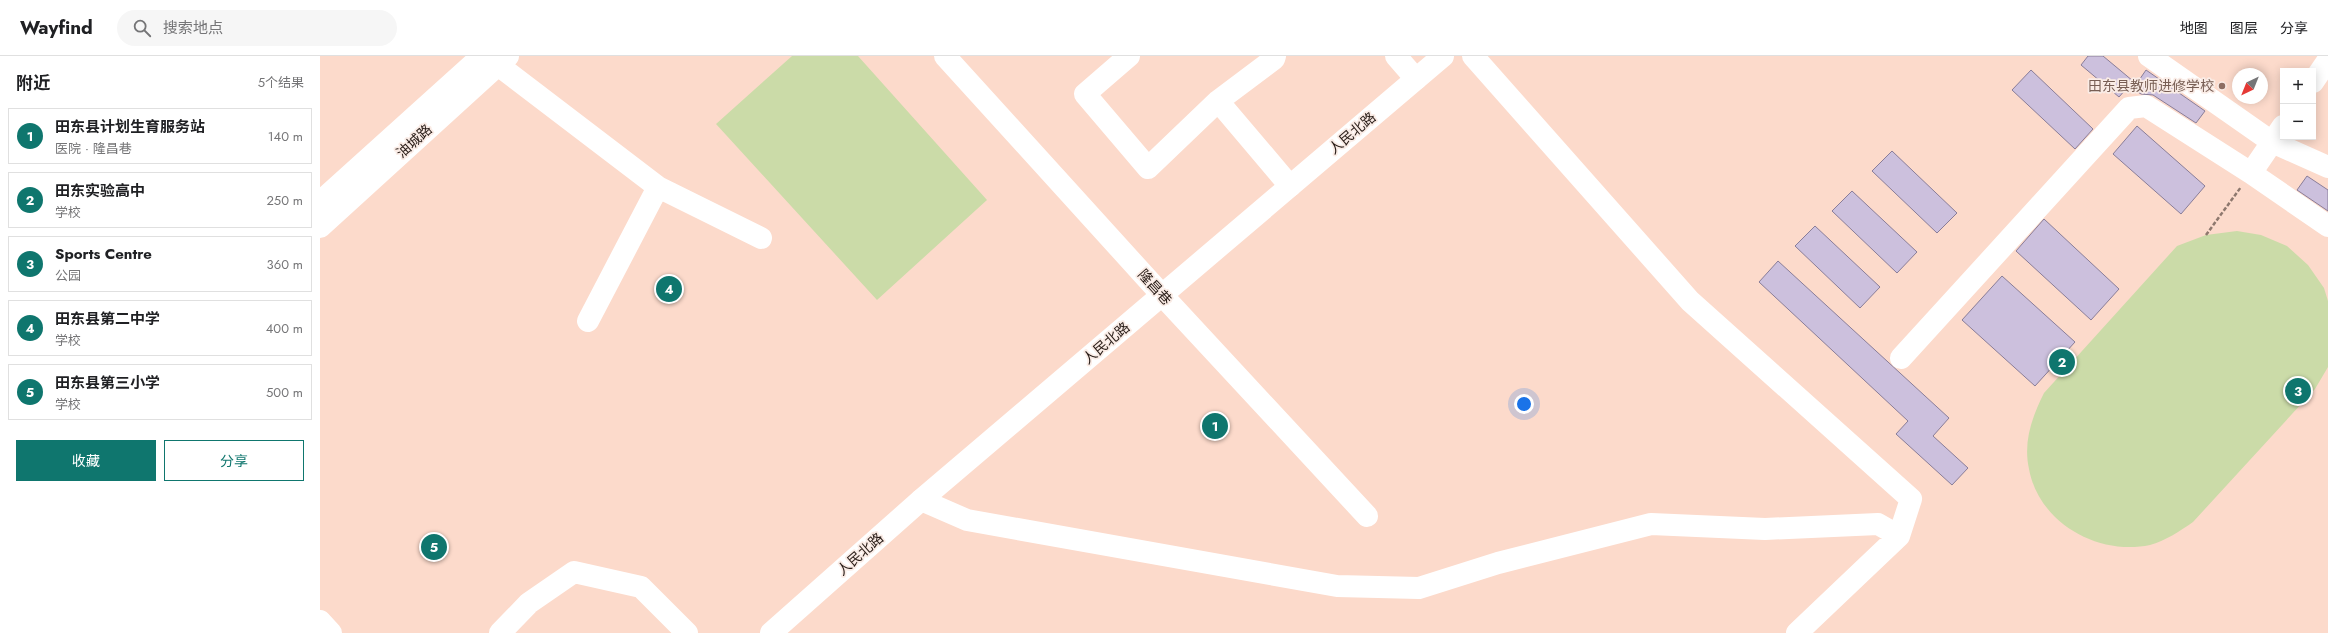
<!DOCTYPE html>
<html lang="zh">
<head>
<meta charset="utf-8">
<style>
  body { margin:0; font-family:Jost,"Noto Sans SC",sans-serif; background:#f6f6f6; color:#202124 }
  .controls { position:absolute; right:12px; top:12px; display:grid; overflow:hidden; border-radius:0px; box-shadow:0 2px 10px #0003 }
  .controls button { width:36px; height:36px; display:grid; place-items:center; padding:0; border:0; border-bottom:1px solid #e0e0e0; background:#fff; color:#202124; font:20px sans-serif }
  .compass { position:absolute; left:1912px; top:12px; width:36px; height:36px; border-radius:50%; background:#fff; box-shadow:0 2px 10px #0003; rotate:223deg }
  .you { position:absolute; left:1204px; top:348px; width:14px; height:14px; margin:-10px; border:3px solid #fff; border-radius:50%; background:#1a73e8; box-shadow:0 0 0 6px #1a73e833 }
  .badge { display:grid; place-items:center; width:26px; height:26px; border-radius:50%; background:#0f766e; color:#fff; font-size:13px; font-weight:700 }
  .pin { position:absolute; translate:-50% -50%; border:2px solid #fff; box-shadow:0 1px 4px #0006 }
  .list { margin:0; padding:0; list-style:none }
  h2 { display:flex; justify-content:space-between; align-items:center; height:52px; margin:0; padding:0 16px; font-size:17px }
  h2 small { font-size:13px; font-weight:400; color:#757577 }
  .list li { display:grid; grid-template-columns:26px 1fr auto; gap:12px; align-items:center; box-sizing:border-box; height:56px; margin:0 8px 8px; padding:0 8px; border:1px solid #e0e0e0; border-radius:0px }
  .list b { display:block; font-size:15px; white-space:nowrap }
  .list p { margin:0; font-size:13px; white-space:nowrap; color:#757577 }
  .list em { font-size:13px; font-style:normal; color:#757577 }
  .actions { display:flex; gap:8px; padding:12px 16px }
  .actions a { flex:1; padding:9px 0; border:1px solid #0f766e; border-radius:0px; text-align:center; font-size:14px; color:#0f766e }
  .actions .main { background:#0f766e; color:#fff }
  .icon { flex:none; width:22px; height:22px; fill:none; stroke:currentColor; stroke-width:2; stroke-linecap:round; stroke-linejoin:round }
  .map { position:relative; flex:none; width:2008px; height:577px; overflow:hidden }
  header { display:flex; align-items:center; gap:24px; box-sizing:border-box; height:56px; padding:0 20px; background:#fff; border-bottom:1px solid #e0e0e0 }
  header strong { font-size:19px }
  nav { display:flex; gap:22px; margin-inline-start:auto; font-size:14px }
  .search { width:280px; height:36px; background:#f6f6f6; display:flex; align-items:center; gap:10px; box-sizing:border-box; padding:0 14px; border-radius:22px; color:#757577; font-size:15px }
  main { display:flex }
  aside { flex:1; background:#fff }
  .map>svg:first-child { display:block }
  .green { fill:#cbdba8 }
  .building { fill:#ccc0dd; stroke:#897d98 }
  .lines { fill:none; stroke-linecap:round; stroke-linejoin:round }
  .path { stroke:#8e786e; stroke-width:2.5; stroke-dasharray:4 2; stroke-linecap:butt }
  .minor { stroke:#fff; stroke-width:22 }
  .major { stroke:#fff; stroke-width:22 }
  .education-dot { fill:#8d6e63; stroke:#faece6; stroke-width:1.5 }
  .labels { text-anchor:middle; stroke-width:3.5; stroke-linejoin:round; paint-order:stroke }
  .education-label { font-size:14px; fill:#785e54; stroke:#faece6; text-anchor:end }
  .street-label { font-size:14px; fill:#261a15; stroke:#faece6 }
</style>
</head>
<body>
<header>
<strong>Wayfind</strong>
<div class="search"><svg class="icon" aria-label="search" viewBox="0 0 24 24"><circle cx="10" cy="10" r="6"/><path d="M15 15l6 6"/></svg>搜索地点</div>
<nav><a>地图</a><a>图层</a><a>分享</a></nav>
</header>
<main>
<aside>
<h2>附近<small>5个结果</small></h2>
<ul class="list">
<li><span class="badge">1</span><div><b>田东县计划生育服务站</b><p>医院 · 隆昌巷</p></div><em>140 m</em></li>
<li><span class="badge">2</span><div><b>田东实验高中</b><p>学校</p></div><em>250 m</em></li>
<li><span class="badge">3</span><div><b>Sports Centre</b><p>公园</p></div><em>360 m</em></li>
<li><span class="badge">4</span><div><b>田东县第二中学</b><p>学校</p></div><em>400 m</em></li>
<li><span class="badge">5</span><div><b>田东县第三小学</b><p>学校</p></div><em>500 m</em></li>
</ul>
<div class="actions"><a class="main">收藏</a><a>分享</a></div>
</aside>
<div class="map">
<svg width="2008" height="577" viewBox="0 0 2008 577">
  <rect width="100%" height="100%" fill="#fcdacb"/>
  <path class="green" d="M472 0H538L667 144 557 244 396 68Z
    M1917 175 1941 179 1967 190 1988 209 2004 232 2008 245V311L1995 333 1873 466C1860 475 1845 485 1830 489 1778 500 1719 467 1709 413 1703 386 1712 361 1724 337L1857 190 1886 179Z"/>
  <path class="building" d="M1768 0H1783L1813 25 1799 41 1761 9Z
    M1711 14 1773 73 1755 93 1692 34Z
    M1826 14 1885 55 1876 67 1833 39 1821 38 1813 33Z
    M1817 70 1885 130 1861 158 1793 98Z
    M1572 95 1637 157 1617 177 1552 115Z
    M1987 120 2008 134V155L1977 134Z
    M1532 135 1597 196 1577 217 1512 155Z
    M1724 163 1799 233 1771 264 1696 195Z
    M1495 170 1560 231 1540 252 1475 190Z
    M1458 205 1629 362 1613 380 1648 412 1632 429 1576 378 1588 365 1439 226Z
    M1682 220 1755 286 1715 330 1642 264Z"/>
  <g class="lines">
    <path class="path" d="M1886 179 1921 131"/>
    <path class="minor" d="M625 0 842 239 1047 460
      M809 0 765 38 828 112 898 45 954 3 955 0
      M1076 0 1096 23
      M1153 0 1370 245 1591 443 1579 480 1477 577
      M1829 0 1952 86 2008 111
      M178 9 338 131 441 182
      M1993 26 2008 4
      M898 45 970 130
      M1963 70 1931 117 2008 170
      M268 265 338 131
      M1581 302 1809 52 1826 50 1931 117
      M601 444 647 464 1017 530 1099 532 1178 507 1331 468 1445 473 1558 468 1579 480
      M0 565 11 577
      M180 577 209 547 254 516 321 531 367 577"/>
    <path class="major" d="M0 146 162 0
      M0 171 188 0
      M451 577 601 444 1123 0"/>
  </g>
  <circle class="education-dot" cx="1902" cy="30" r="4"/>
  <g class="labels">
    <g class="education-label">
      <text x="1894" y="35">田东县教师进修学校</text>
    </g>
    <g class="street-label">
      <text transform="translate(1032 77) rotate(-40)" y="5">人民北路</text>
      <text transform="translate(94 85) rotate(-42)" y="5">油城路</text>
      <text transform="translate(835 231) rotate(48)" y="5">隆昌巷</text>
      <text transform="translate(786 287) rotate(-40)" y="5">人民北路</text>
      <text transform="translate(540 498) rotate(-41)" y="5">人民北路</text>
    </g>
  </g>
</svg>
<div class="controls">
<button>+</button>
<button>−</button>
</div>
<svg class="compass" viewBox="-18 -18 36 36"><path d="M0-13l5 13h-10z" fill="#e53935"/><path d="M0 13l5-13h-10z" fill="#757577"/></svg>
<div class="you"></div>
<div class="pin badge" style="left:895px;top:370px">1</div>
<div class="pin badge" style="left:1742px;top:306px">2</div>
<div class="pin badge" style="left:1978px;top:335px">3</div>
<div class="pin badge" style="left:349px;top:233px">4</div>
<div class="pin badge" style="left:114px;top:491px">5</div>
</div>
</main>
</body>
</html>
